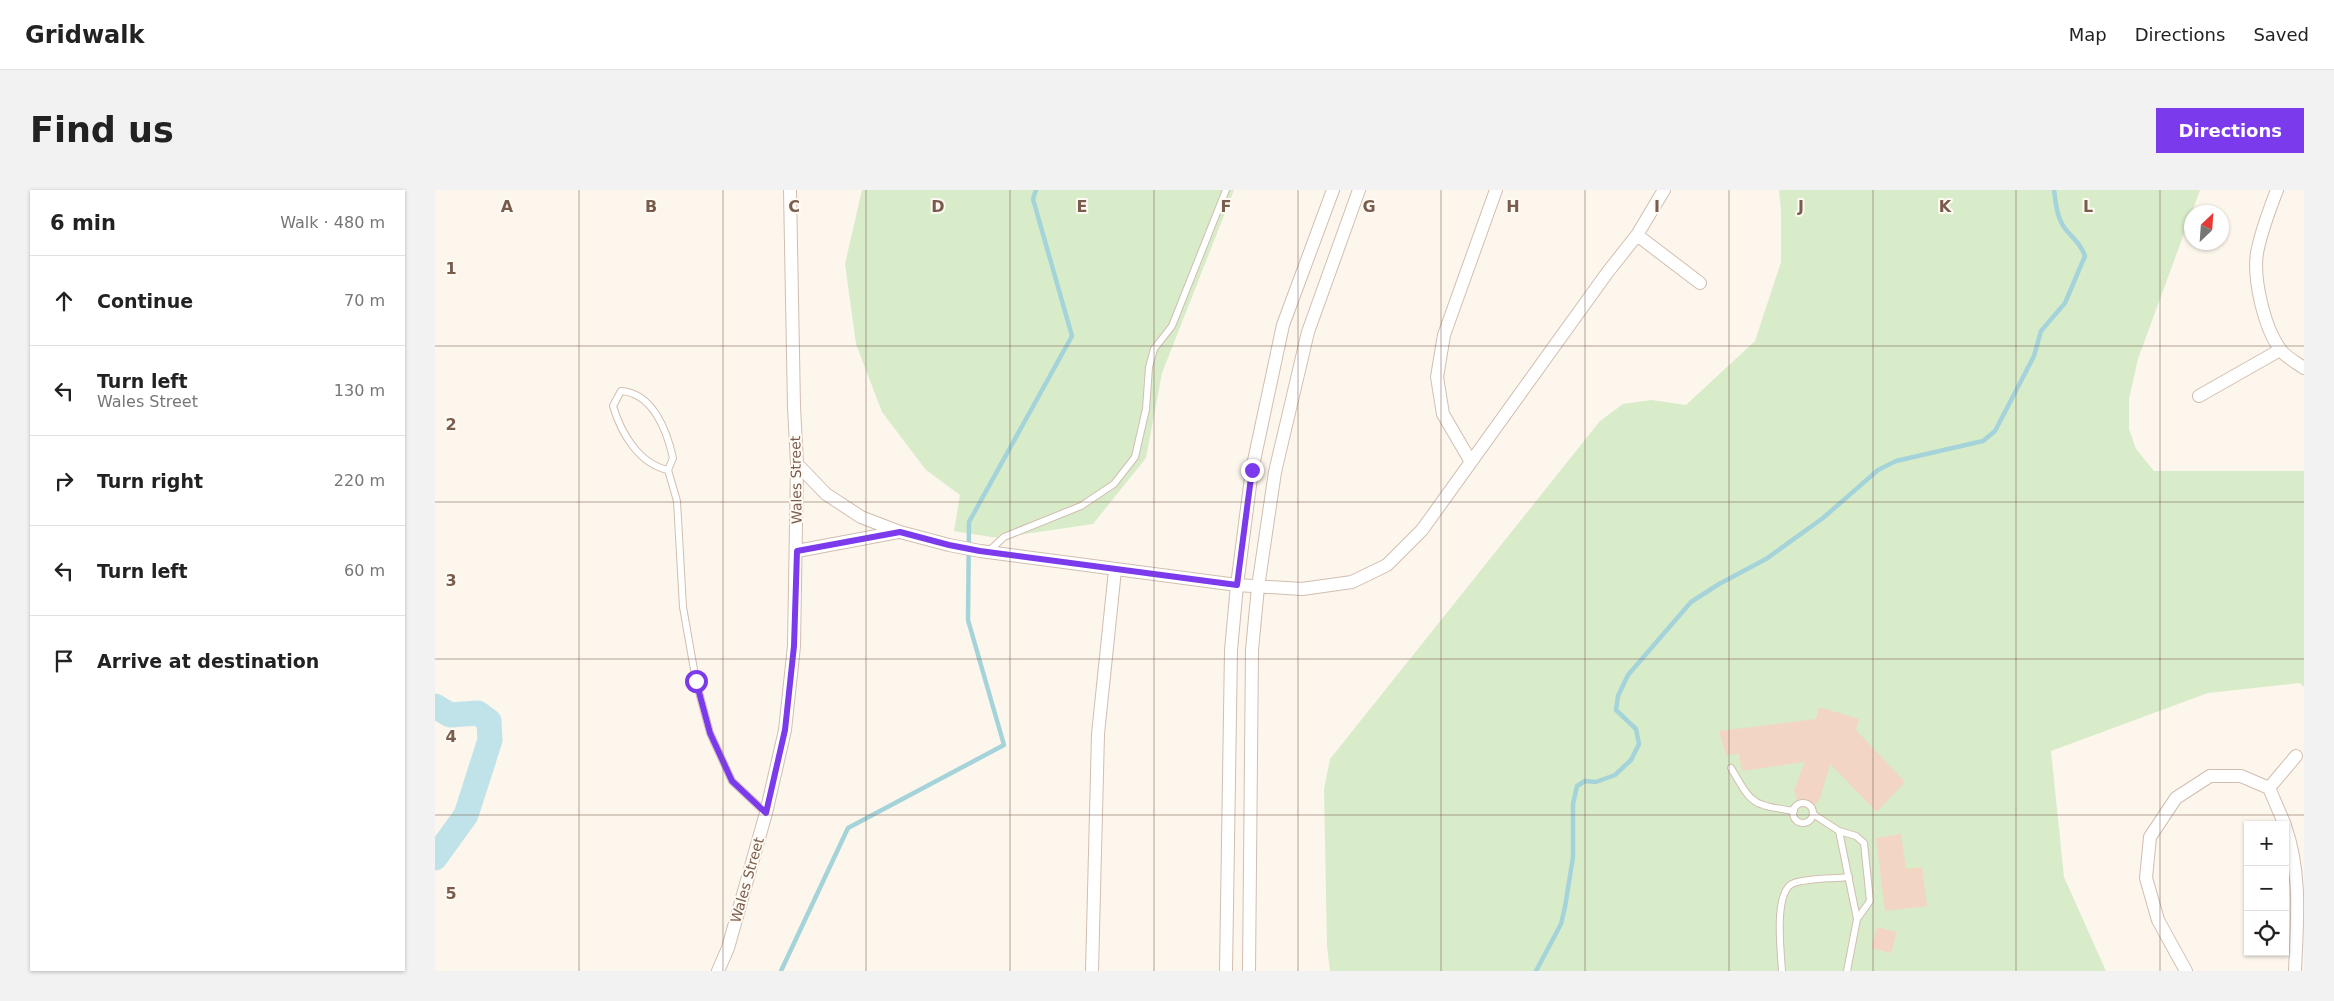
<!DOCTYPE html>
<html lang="en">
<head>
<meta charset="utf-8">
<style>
  body { margin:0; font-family:"DejaVu Sans",sans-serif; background:#f2f2f2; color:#222 }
  .controls { position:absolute; right:15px; bottom:15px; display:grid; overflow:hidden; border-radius:0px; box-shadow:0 1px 4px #0004 }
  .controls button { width:45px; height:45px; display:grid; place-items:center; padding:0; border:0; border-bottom:1px solid #e0e0e0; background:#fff; color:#222; font:25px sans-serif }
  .compass { position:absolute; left:1749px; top:15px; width:45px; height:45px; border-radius:50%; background:#fff; box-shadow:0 1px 4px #0004; rotate:25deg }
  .stop { position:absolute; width:15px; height:15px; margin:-11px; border:4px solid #7c3aed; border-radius:50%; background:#fff }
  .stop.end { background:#7c3aed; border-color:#fff; box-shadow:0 1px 5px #0008 }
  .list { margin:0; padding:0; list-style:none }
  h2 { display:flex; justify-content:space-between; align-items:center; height:65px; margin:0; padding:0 20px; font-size:21px }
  h2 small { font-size:16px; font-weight:400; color:#767676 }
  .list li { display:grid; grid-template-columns:32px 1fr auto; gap:15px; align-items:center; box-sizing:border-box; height:90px; padding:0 20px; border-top:1px solid #e0e0e0 }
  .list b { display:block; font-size:19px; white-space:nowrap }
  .list p { margin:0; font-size:16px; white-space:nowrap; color:#767676 }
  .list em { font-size:16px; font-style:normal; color:#767676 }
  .icon { flex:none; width:28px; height:28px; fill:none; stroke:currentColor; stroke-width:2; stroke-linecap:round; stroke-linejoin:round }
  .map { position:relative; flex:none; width:1869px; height:781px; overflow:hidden; border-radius:0px }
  header { display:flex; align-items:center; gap:30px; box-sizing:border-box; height:70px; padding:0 25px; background:#fff; border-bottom:1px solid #e0e0e0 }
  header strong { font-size:24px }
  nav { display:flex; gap:28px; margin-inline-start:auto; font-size:18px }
  .intro { display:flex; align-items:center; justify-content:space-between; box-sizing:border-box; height:120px; padding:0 30px }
  h1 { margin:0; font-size:35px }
  .button { padding:12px 22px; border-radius:0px; background:#7c3aed; color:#fff; font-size:18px; font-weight:700 }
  main { display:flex; gap:30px; padding:0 30px }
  aside { flex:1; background:#fff; border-radius:0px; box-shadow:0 1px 4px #0004 }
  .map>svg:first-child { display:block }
  .green { fill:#d8ecc9 }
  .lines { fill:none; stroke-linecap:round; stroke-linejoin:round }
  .stream { stroke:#a5d3da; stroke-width:4.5 }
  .river { stroke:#bfe3e8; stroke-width:25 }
  .building { fill:#f3d5c3 }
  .service-casing { stroke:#d1beb0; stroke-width:8 }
  .minor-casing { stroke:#d1beb0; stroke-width:14 }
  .service { stroke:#fff; stroke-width:6 }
  .minor { stroke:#fff; stroke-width:12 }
  .route { stroke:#7c3aed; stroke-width:6 }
  .grid { fill:none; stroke:#7a5c4d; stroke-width:1; stroke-opacity:0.55 }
  .labels { text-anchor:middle; stroke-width:4; stroke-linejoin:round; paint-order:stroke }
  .street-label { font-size:14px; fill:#7a5c4d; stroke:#fffaf3 }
  .grid-label { font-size:16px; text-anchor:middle; font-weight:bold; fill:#7a5c4d; stroke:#fffaf3; stroke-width:4; stroke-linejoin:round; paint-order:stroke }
</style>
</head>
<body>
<header>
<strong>Gridwalk</strong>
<nav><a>Map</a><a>Directions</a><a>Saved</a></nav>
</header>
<div class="intro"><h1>Find us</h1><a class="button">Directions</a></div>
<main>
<aside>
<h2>6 min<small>Walk · 480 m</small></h2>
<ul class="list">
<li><svg class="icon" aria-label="ahead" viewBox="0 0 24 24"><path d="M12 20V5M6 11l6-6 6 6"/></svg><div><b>Continue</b></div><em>70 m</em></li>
<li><svg class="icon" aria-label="left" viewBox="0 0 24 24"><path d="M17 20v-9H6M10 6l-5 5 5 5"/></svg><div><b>Turn left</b><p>Wales Street</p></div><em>130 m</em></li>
<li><svg class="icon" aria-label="right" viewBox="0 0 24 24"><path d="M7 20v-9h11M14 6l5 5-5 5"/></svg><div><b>Turn right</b></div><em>220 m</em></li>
<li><svg class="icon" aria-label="left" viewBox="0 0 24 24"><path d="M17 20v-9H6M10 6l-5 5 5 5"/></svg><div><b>Turn left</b></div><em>60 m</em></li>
<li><svg class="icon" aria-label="arrive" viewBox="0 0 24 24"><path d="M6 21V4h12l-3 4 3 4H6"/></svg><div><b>Arrive at destination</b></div></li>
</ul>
</aside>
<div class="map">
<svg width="1869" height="781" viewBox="0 0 1869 781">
  <rect width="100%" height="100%" fill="#fdf6ec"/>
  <path class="green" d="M427 0H799L727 183 711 268 658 334 563 348 519 341 525 305 491 280 447 222 421 154 410 74Z
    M1344 0H1765L1703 169 1694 209V239L1701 259 1719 281H1869V497L1864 493 1773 503 1616 561 1629 687 1671 781H895L892 757 889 599 895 569 1165 231 1188 214 1216 210 1251 215 1320 151 1346 72V21Z"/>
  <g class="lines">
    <path class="stream" d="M346 781 413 638 569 555 533 430 534 332 637 146 598 9 601 0
      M1101 781 1126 734 1130 717 1138 667V614L1142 596 1150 591 1161 592 1180 585 1196 570 1204 554 1201 539 1181 520 1183 506 1193 485 1256 412 1284 394 1331 369 1388 328 1443 280 1461 271 1548 251 1560 241 1599 166 1606 141 1630 113 1650 66C1646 55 1640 50 1632 41 1622 30 1621 15 1619 0"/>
    <path class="river" d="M0 516 15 525 43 523 54 531 55 550 31 625 0 668"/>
  </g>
  <path class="building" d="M1384 517 1424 529 1421 540 1470 592 1442 622 1395 574 1385 609 1380 615 1362 610 1359 600 1370 572 1307 581 1304 564 1291 565 1284 541 1381 529Z
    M1466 644 1471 679 1487 677 1492 716 1450 721 1441 648Z
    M1442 737 1462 742 1456 763 1436 758Z"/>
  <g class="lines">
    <g class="service-casing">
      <path id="service" d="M186 201C218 203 232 241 238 268L233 280C204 274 186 243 178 216Z
        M233 280 242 311 248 417 261 491 275 543 297 591 331 623
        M554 361 569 347 646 316 679 294 700 267 711 219 714 177 719 159 737 136 791 0
        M1296 578C1318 615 1315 614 1359 621
        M1358 623a10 10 0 1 1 20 0a10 10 0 1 1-20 0Z
        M1378 624 1404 641 1422 729 1412 781
        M1404 641 1421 646 1429 653 1435 711 1422 729
        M1347 781C1346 762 1338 700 1359 693 1375 688 1397 689 1414 687"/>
    </g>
    <g class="minor-casing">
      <path id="minor" d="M1842 0C1834 21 1826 41 1822 63 1818 89 1829 137 1845 159 1850 167 1862 173 1869 178
        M1202 45 1265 93
        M1764 206 1845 160
        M1036 272 1008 224 1002 187 1009 145 1061 0
        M362 274 391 304 426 327 465 342 514 355 545 361 802 395 867 399 917 392 952 375 987 340 1172 83 1202 45 1229 0
        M362 361 463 342
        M1834 598 1861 566
        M1850 636C1867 683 1862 732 1860 781
        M283 781 293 758 331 623 350 540 359 456 362 274 359 217 355 0
        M657 781 663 544 680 380
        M791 781 796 460 802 395 817 280 848 135 898 0
        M814 781 817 460 823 397 840 282 873 142 924 0
        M1751 781 1723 730 1711 688 1715 647 1741 608 1775 586H1806L1834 598 1850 635"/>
    </g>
    <use href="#service" class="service"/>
    <use href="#minor" class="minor"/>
  </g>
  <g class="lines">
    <path class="route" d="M261 491 275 543 297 591 331 623 350 540 359 456 362 361 465 342 514 355 545 361 802 395 817 280"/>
  </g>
  <path class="grid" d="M144 0V781M288 0V781M431 0V781M575 0V781M719 0V781M863 0V781M1006 0V781M1150 0V781M1294 0V781M1438 0V781M1581 0V781M1725 0V781M0 156H1869M0 312H1869M0 469H1869M0 625H1869"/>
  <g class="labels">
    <g class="street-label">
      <text transform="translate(361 290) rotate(-91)" y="5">Wales Street</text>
      <text transform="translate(312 690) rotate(-74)" y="5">Wales Street</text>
    </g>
  </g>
  <g class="grid-label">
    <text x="72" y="22">A</text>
    <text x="216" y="22">B</text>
    <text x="359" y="22">C</text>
    <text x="503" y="22">D</text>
    <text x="647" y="22">E</text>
    <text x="791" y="22">F</text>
    <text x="934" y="22">G</text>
    <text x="1078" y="22">H</text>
    <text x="1222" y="22">I</text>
    <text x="1366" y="22">J</text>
    <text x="1510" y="22">K</text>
    <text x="1653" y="22">L</text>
    <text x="16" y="84">1</text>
    <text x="16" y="240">2</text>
    <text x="16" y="396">3</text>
    <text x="16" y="552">4</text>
    <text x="16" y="709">5</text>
  </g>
</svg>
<div class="controls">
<button>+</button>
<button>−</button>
<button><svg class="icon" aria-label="locate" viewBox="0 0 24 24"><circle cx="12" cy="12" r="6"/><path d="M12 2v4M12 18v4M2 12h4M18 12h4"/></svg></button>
</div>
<svg class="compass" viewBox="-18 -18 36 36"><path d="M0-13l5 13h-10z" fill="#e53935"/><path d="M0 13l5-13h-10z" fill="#767676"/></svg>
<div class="stop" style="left:261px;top:491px"></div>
<div class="stop end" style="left:817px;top:280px"></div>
</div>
</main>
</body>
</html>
